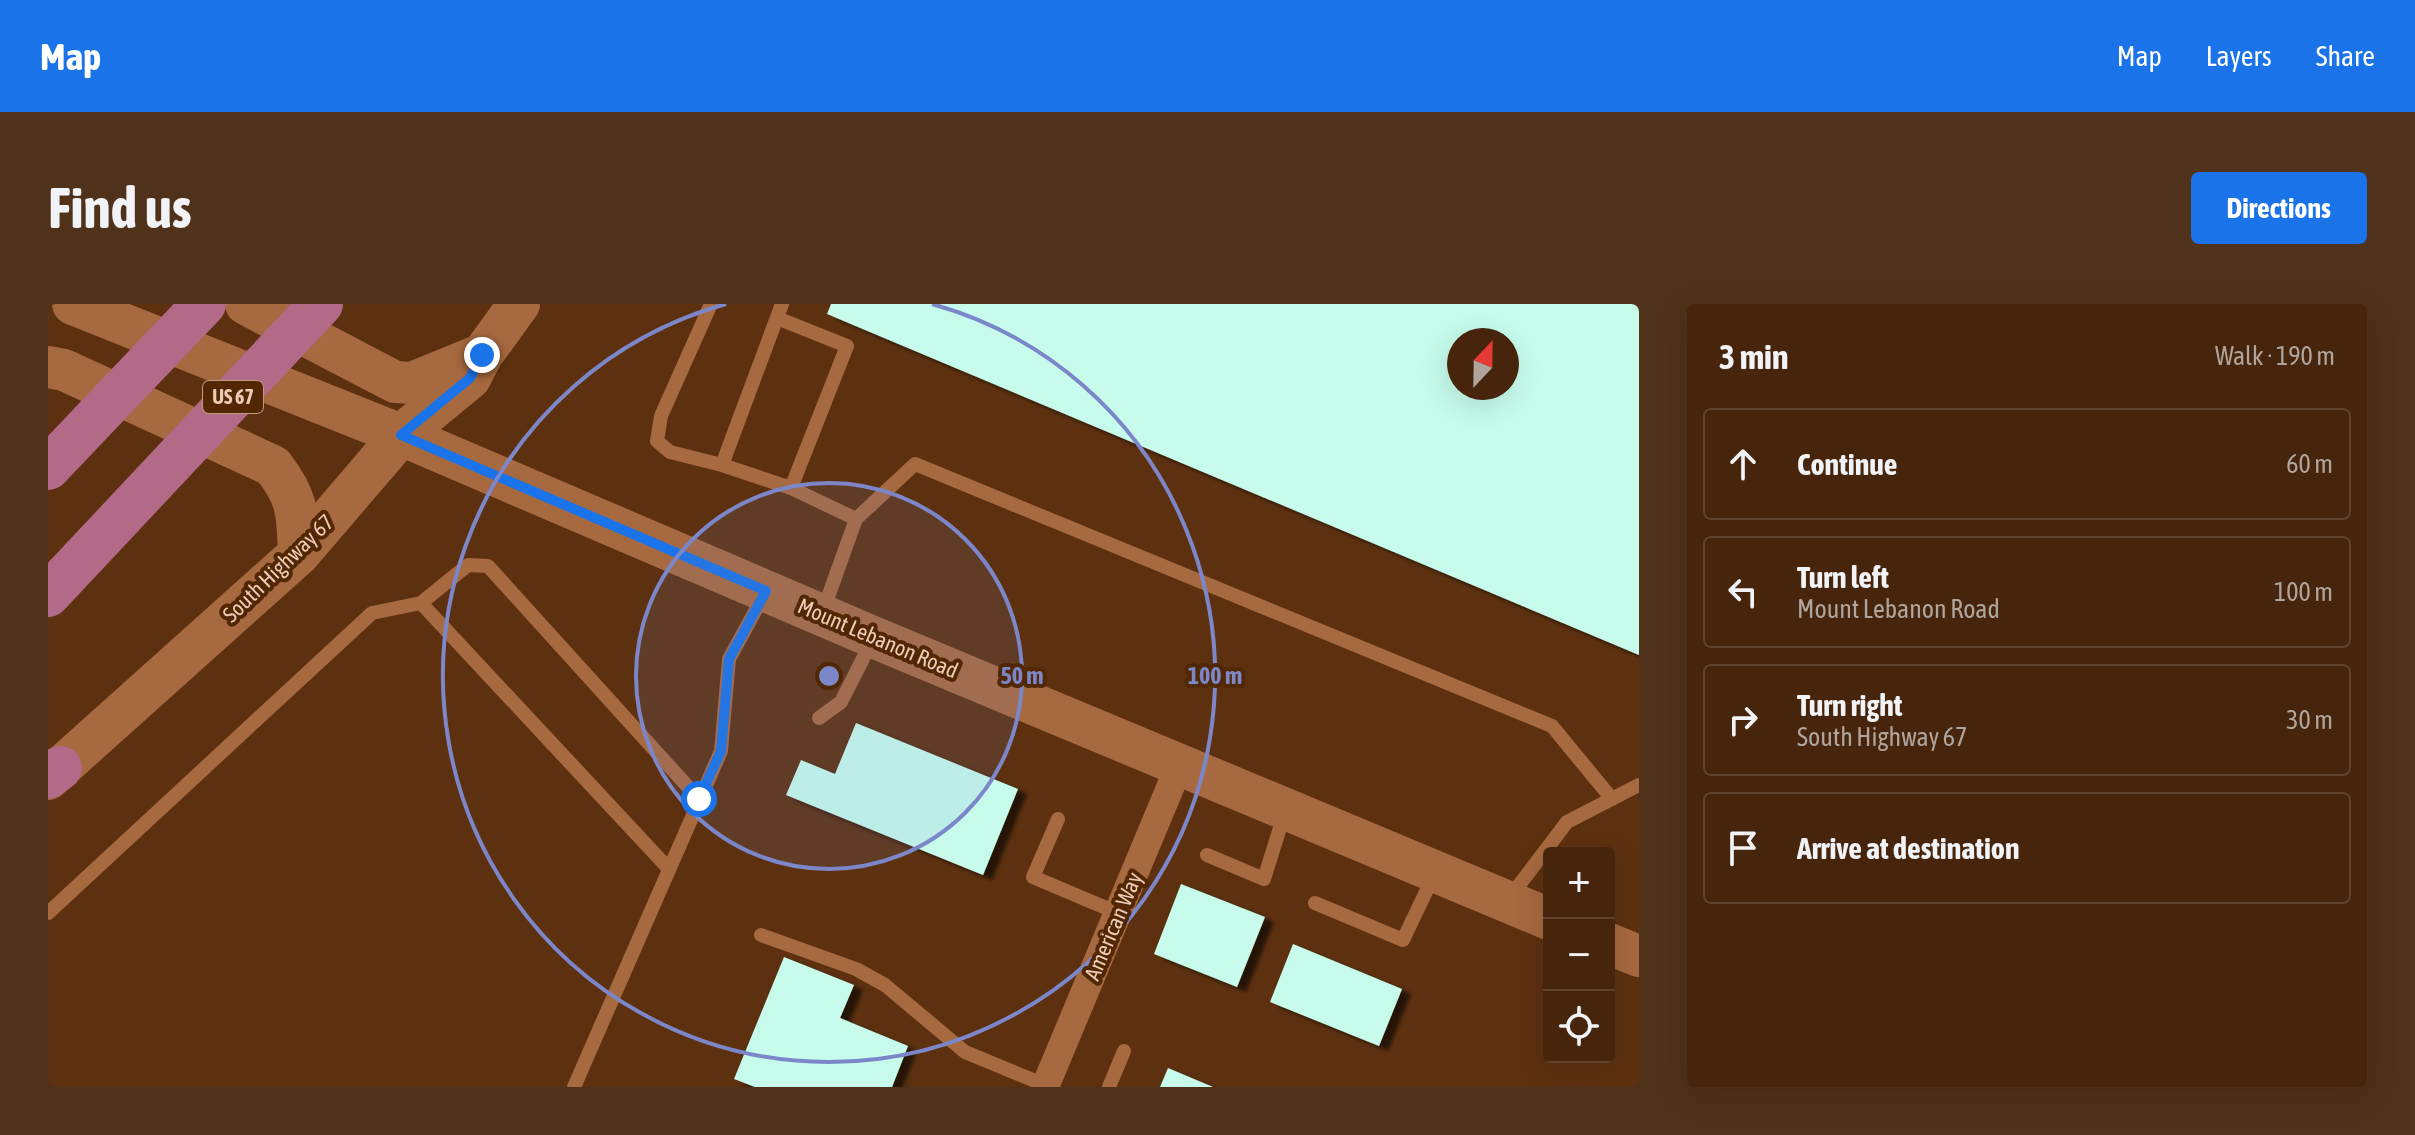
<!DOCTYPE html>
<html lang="en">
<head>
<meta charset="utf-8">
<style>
  body { margin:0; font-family:"Asap Condensed",sans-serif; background:#50311a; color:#f1f3f6 }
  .controls { position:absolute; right:24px; bottom:24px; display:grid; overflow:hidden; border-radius:8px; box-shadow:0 8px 32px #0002 }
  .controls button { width:72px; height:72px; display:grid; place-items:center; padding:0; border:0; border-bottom:2px solid #5e422d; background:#46250c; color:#f1f3f6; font:40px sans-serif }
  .compass { position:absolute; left:1399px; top:24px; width:72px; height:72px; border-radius:50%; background:#46250c; box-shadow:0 8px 32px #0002; rotate:22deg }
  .stop { position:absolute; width:24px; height:24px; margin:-18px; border:6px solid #1a73e8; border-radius:50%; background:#fff }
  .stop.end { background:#1a73e8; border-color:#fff; box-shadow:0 2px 8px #0008 }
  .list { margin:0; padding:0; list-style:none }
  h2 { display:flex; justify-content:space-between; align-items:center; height:104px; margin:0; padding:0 32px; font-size:34px }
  h2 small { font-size:26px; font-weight:400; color:#b0a59d }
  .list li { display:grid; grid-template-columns:52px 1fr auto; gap:24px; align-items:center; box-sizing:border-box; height:112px; margin:0 16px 16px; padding:0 16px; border:2px solid #5e422d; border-radius:8px }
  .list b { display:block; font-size:30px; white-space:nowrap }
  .list p { margin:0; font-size:26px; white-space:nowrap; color:#b0a59d }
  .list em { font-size:26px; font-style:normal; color:#b0a59d }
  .icon { flex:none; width:44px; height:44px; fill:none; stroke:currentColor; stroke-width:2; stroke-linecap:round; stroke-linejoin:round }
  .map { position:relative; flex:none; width:1591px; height:783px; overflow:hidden; border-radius:8px }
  header { display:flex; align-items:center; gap:48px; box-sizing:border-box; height:112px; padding:0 40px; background:#1a73e8; color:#fff }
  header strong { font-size:38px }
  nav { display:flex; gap:44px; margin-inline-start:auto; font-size:28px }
  .intro { display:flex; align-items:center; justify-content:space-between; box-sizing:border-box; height:192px; padding:0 48px }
  h1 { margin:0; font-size:56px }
  .button { padding:20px 36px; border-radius:8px; background:#1a73e8; color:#fff; font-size:28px; font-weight:700 }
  main { display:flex; gap:48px; padding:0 48px }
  aside { flex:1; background:#46250c; border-radius:8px; box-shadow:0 8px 32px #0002 }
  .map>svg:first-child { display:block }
  .building { fill:#c7fcec; fill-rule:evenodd; filter:url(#shadow) }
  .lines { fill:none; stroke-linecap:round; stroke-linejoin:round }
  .lane { stroke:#a7693f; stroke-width:14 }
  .street { stroke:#a7693f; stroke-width:28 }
  .secondary { stroke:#a7693f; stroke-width:42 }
  .highway { stroke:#b26a88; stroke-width:44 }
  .route { stroke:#1a73e8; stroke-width:10 }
  .ring { fill:none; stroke:#7c87c9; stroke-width:4 }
  .labels { text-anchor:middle; stroke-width:8; stroke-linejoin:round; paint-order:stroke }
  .shield { fill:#522703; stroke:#c09a81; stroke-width:2 }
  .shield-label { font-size:20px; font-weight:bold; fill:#efccb7 }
  .street-label { font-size:22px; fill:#efccb7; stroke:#522703 }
  .centre { fill:#7c87c9; stroke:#522703; stroke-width:4 }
  .ring-label { font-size:24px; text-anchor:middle; font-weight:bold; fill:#7c87c9; stroke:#522703; stroke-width:8; stroke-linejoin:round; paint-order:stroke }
</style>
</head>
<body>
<header>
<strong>Map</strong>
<nav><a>Map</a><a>Layers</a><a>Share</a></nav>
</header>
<div class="intro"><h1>Find us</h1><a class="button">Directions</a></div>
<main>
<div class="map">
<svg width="1591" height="783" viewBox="0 0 1591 783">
  <defs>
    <filter id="shadow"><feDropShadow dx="9" dy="5" stdDeviation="2" flood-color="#0009"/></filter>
  </defs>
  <rect width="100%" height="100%" fill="#5d3110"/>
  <path class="building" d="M783 0H1591V351L779 10ZM1411 36H1459V84H1411Z
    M808 419 970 485 935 571 738 491 753 456 787 470Z
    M1133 580 1217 613 1189 683 1106 650Z
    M1245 640 1354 685 1331 742 1222 698Z
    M736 653 806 681 792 714 860 742 844 783H707L686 775Z
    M1120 764 1165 783H1112Z"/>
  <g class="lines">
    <path class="lane" d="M663 0 613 112 609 137 622 148 674 161
      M734 0 674 161 743 184 808 215 775 307
      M729 14 799 42 743 184
      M808 215 867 160 1504 422 1564 495
      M373 299 420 261 440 262 651 495
      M771 414 793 398 824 337
      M1010 515 985 573 1070 609
      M1159 551 1216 575 1237 508
      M1462 593 1519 518 1591 481
      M1267 599 1355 636 1386 571
      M0 609 324 309 373 299 621 565
      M713 631 808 665 837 681 917 748 997 781
      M526 783 673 447 681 355 716 291
      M1061 783 1076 747"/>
    <path class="street" d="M997 783 1132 460"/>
    <path class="secondary" d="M25 0 353 131 825 333 1501 615
      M198 0 347 78 364 79 428 53
      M0 63 16 66 225 162C251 196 249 209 251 250
      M0 475 251 250 353 131 422 74 434 51 471 0
      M1561 640 1591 652"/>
    <path class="highway" d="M0 164 156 0
      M0 291 273 0
      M0 473 12 464"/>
  </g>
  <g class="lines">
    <path class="route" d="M434 51 422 74 353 131 718 287 681 355 673 447 651 495"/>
  </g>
  <circle cx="781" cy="372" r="193" fill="#7c87c9" fill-opacity=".12"/>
  <g class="ring">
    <circle cx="781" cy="372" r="193"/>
    <path d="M884 0A386 386 0 1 1 678 0"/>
  </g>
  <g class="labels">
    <rect class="shield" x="155" y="77" width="60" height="32" rx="6"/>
    <g class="shield-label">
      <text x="185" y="100">US 67</text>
    </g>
    <g class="street-label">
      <text transform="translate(230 264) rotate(-44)" y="8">South Highway 67</text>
      <text transform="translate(830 334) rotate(23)" y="8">Mount Lebanon Road</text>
      <text transform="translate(1065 622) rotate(-67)" y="8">American Way</text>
    </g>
  </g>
  <circle cx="781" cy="372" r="12" class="centre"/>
  <g class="ring-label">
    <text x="974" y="380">50 m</text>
    <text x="1167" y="380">100 m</text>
  </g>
</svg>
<div class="controls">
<button>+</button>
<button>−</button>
<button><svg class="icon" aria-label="locate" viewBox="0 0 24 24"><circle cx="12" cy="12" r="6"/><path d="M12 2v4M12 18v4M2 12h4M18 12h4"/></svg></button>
</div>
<svg class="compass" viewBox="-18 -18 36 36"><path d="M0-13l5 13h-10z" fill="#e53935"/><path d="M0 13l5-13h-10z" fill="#b0a59d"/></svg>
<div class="stop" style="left:651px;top:495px"></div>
<div class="stop end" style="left:434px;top:51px"></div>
</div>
<aside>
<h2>3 min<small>Walk · 190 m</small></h2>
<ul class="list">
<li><svg class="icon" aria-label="ahead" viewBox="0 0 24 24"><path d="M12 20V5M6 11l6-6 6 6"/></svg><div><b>Continue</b></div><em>60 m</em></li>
<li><svg class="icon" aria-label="left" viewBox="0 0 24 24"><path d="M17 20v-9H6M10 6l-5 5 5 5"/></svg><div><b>Turn left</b><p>Mount Lebanon Road</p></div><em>100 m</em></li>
<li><svg class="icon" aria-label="right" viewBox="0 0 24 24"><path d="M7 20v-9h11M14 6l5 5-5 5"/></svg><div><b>Turn right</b><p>South Highway 67</p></div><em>30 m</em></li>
<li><svg class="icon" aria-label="arrive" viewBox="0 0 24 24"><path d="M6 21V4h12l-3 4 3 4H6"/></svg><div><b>Arrive at destination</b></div></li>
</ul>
</aside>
</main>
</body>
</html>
